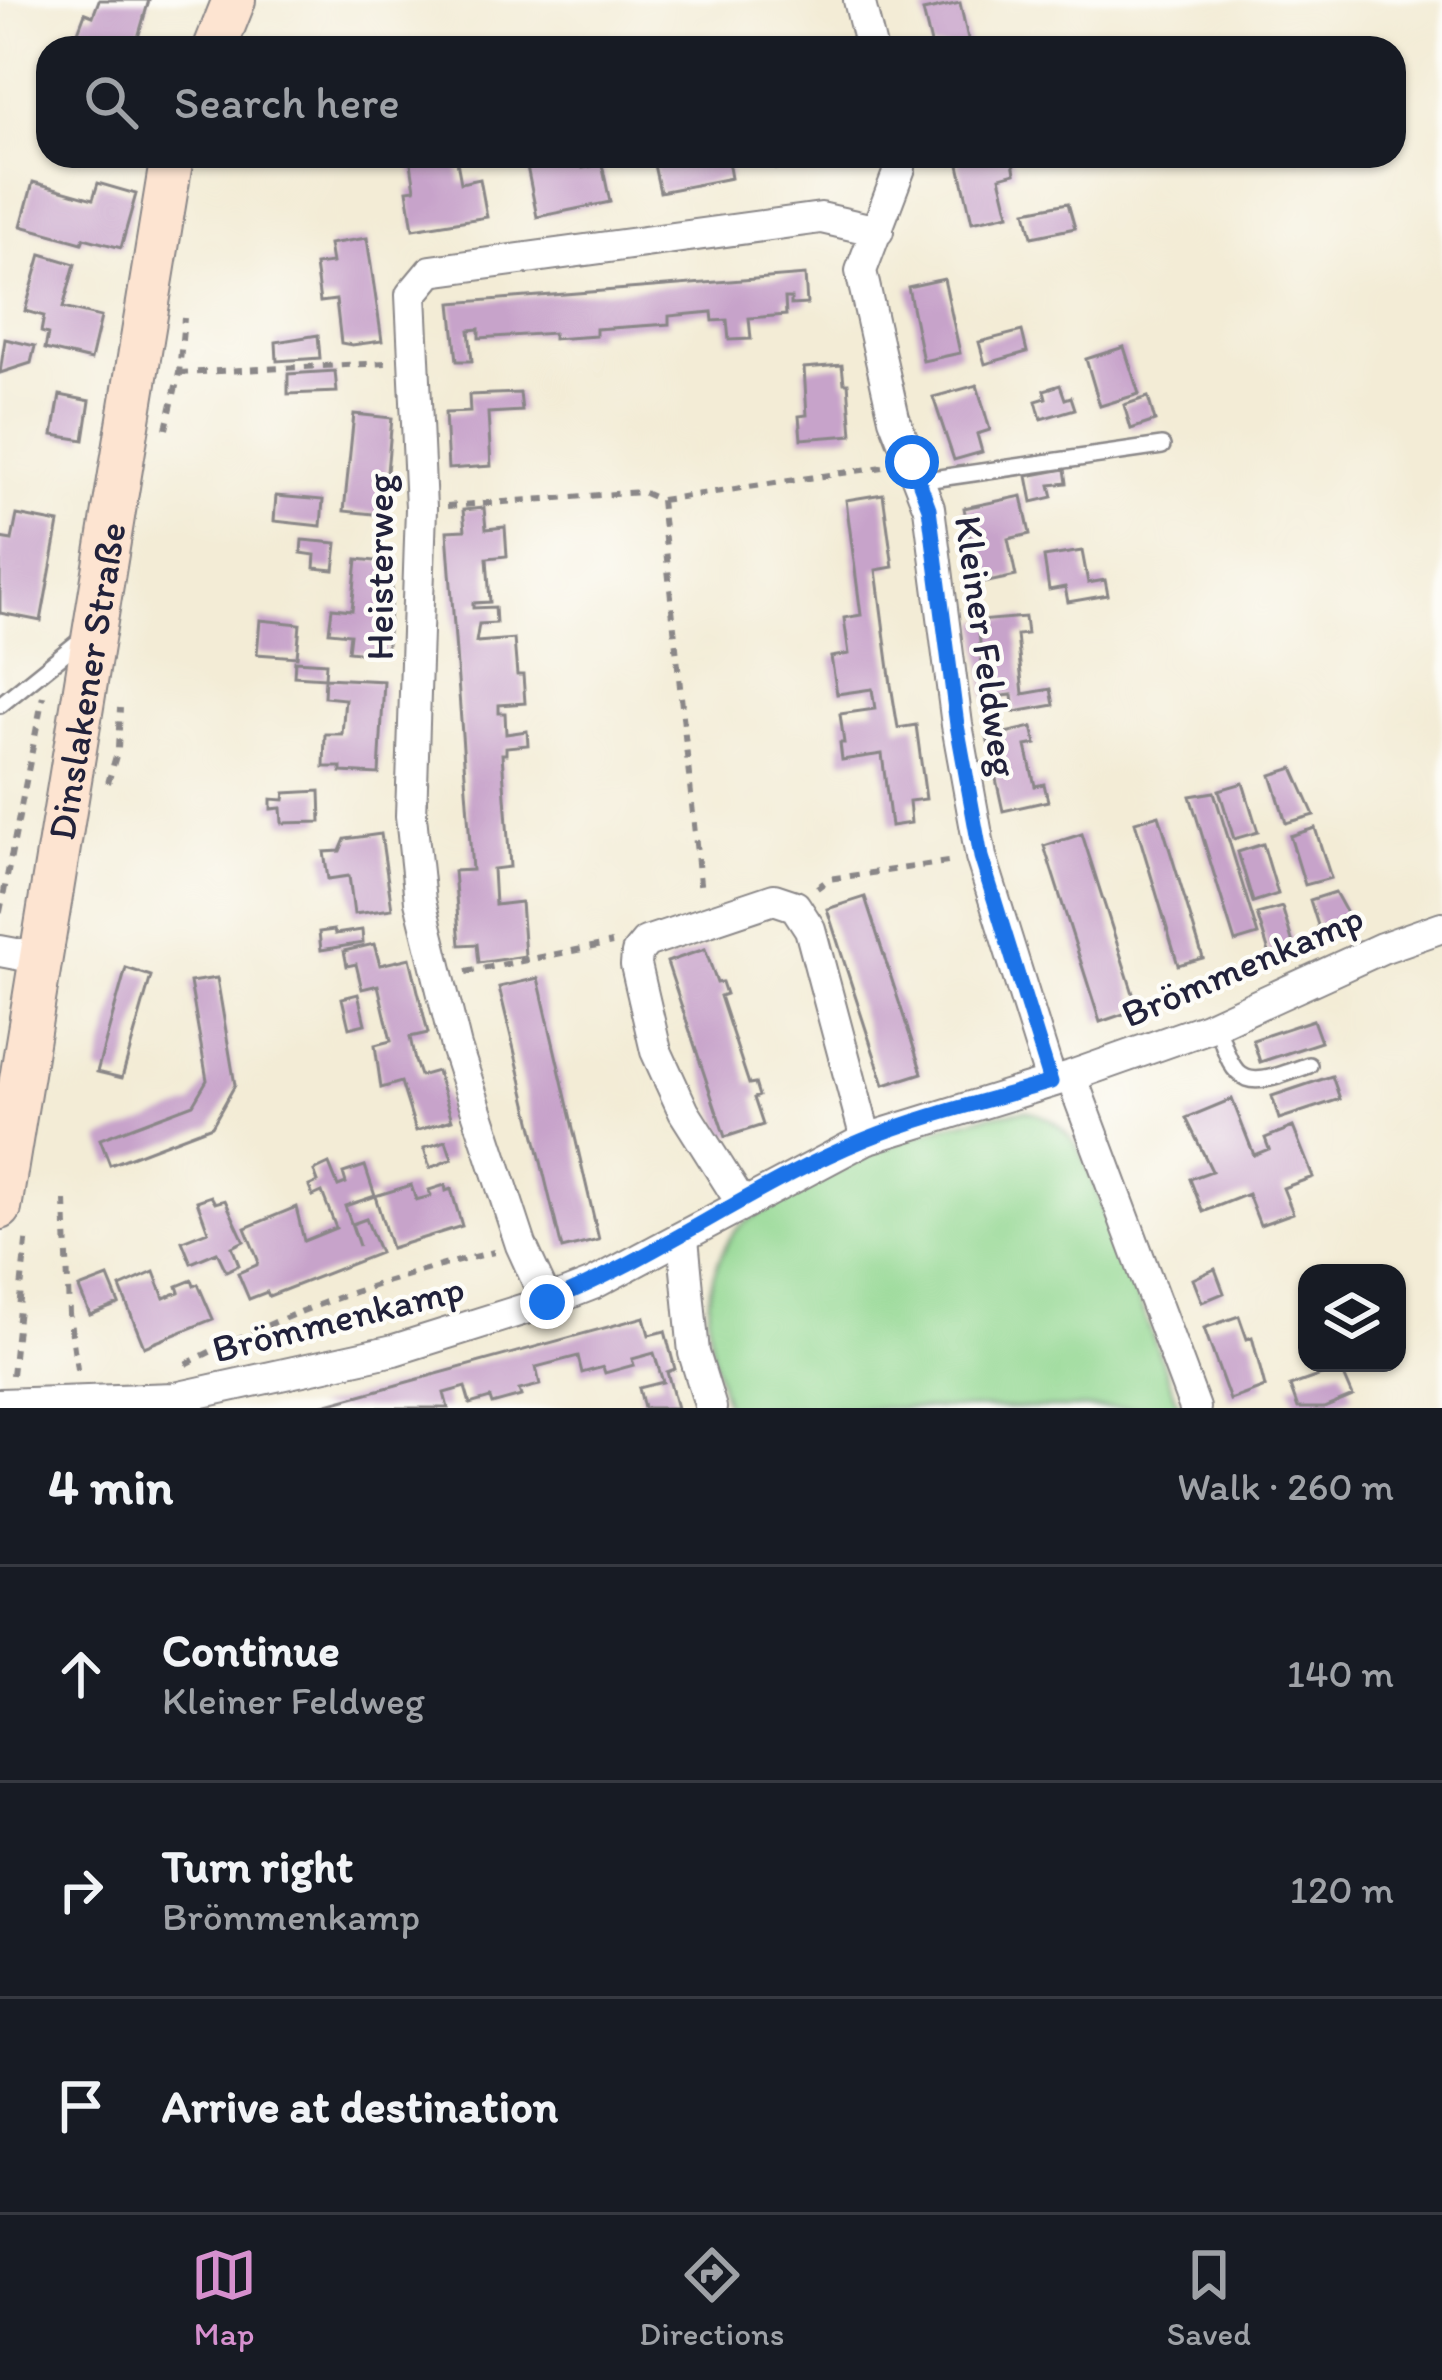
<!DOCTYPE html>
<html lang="en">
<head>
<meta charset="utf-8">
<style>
  body { margin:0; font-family:Itim,sans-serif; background:#20242c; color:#f1f3f6 }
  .controls { position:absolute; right:36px; bottom:36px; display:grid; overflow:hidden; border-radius:24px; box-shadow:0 3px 9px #0004 }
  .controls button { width:108px; height:108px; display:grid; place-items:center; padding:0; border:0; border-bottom:3px solid #363941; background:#171b24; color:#f1f3f6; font:60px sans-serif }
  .stop { position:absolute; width:36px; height:36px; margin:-27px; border:9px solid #1a73e8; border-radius:50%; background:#fff }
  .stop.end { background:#1a73e8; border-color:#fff; box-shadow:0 3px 12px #0008 }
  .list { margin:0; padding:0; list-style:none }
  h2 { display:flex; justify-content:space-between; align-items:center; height:156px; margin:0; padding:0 48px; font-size:51px }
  h2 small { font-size:39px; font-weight:400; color:#9ea1a6 }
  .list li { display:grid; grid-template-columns:78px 1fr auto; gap:36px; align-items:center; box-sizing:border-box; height:216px; padding:0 48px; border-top:3px solid #363941 }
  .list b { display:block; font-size:45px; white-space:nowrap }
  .list p { margin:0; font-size:39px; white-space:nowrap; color:#9ea1a6 }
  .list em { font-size:39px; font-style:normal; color:#9ea1a6 }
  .icon { flex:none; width:66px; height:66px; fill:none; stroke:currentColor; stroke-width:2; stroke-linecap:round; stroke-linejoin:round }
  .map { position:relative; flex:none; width:1442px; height:1408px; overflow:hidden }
  .search { position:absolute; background:#171b24; box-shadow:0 3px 9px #0004; left:36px; right:36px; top:36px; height:132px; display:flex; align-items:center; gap:30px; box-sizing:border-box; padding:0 42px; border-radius:36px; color:#9ea1a6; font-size:45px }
  .sheet { height:804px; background:#171b24 }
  nav { display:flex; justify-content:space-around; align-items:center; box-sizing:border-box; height:168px; border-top:3px solid #363941; background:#171b24; font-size:33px; color:#9ea1a6 }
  nav a { display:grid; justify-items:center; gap:6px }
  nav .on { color:#d690ce }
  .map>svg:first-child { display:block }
  .green { fill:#92d791; stroke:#5a7c66; stroke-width:3 }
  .building { fill:#c7a3ca }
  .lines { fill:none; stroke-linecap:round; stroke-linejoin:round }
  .service-casing { stroke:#8a8788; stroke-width:20 }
  .minor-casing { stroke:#8a8788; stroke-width:34 }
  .secondary-casing { stroke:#8a8788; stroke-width:46 }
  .path { stroke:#8a8788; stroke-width:6; stroke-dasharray:9 9; stroke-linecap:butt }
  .service { stroke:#fff; stroke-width:15 }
  .minor { stroke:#fff; stroke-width:30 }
  .secondary { stroke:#fde4d1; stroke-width:42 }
  .route { stroke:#1a73e8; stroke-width:15 }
  .labels { text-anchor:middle; stroke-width:9; stroke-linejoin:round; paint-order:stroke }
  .street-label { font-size:39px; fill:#22223b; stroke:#fdfcf7 }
</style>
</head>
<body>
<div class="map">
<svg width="1442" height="1408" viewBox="0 0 1442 1408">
  <rect width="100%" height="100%" fill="#fdfcf7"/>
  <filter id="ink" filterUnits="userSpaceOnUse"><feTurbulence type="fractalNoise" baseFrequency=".00833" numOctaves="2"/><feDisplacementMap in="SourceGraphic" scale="24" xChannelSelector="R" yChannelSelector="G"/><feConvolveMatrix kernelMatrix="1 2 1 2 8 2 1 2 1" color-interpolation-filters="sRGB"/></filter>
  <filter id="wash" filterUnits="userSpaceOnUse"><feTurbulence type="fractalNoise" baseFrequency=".004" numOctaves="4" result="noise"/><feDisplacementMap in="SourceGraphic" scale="48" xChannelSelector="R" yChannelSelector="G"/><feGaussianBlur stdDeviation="2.7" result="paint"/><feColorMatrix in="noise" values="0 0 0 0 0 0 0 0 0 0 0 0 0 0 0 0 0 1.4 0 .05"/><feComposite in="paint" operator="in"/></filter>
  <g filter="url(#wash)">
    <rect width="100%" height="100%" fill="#f3ecd6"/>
    <path class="green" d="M1026 1110C1054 1118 1067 1130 1082 1154L1180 1408H727C713 1361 697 1311 718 1263 722 1253 729 1238 736 1230 745 1220 763 1212 775 1205 849 1159 938 1119 1026 1110Z"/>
    <g id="blocks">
      <path class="building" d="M99 0H149L135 48H72L85 13 93 16Z
        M960 3 970 48H932L923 11Z
        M415 156H456L461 183 480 179 487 217 413 229 407 190 415 189 410 157Z
        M525 156H581L583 168 602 164 610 202 537 217Z
        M652 156H727L731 178 660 192Z
        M774 156H830V158L776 169Z
        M957 156H1012L1015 173 1000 177 1009 214 972 222Z
        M33 182 93 199 98 183 136 194 121 248 84 238 82 243 21 226Z
        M1068 203 1075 228 1032 237 1026 211Z
        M367 238 382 341 352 345 341 343 336 300 320 302 315 265 332 263 329 244Z
        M41 254 75 264 63 308 101 317 91 360 45 349 48 334 41 332 44 316 25 311Z
        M805 275 807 304 791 305V298H785L786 315 749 318 751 339 729 340 727 320 713 321 712 312 669 316V324L596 329V336L553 339V333L479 338V329L469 330 472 361H457L451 303Z
        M944 279 960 353 923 361 908 287Z
        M1022 331 1027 352 985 364 979 342Z
        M318 335 320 358 277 361 276 342Z
        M5 339 35 346 31 363 0 373Z
        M1124 347 1139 394 1100 406 1086 359Z
        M842 365 844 383H848L852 435 801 439 799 416 807 415 804 368Z
        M335 371 337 392 288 394V374Z
        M977 385 990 430 977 434 982 452 954 460 933 397Z
        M1060 385 1065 399 1071 397 1075 409 1041 419 1036 401 1046 398 1044 390Z
        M520 393 522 411 488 413 491 466 448 469 445 413 470 412 469 395Z
        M60 395 90 401 84 440 53 435Z
        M1148 397 1155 421 1131 429 1124 405Z
        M354 414 392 418 383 515 344 511Z
        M1065 469 1067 483 1050 485 1053 497 1032 502 1027 476Z
        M883 494 893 567 876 570 891 685 898 728 916 725 926 799 909 801 911 823 891 826 882 754 842 760 840 743H844L840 714 875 709 872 689 837 694 831 657 849 654 844 618 861 615 846 500Z
        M276 496 323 500 321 526 274 521Z
        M1022 496 1030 534 1008 539 1016 576 979 584 964 508Z
        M484 508 486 529 505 527 507 556 487 558 490 602 473 603V608L495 607 496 623 479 624 476 642 514 639 517 675H523L525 703 499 705V713H505L506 734 527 731 528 745 506 747V754H502L510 867 493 869 495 905 521 902 525 956 479 963 477 944 460 945 454 871 472 870 447 531 465 530 463 510Z
        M17 515 59 523 41 621 0 613V538L12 540Z
        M302 540 337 543 334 570 314 568 315 555 301 553Z
        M1082 551 1088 583 1105 580 1108 595 1068 602 1065 587 1049 590 1044 557Z
        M357 559 394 563 386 655 348 651 350 634 329 632 332 608 352 610Z
        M1025 617 1027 634 1017 635 1023 694 1051 689 1054 705 1014 712 1012 695 985 698 978 621Z
        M260 620 300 624 297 657 257 654Z
        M295 661 326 663 325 678 294 676Z
        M325 678 384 681 379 774 341 772V767H324L325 734H342L345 699 324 697Z
        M1032 727 1036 744 1026 746 1035 786 1044 784 1048 801 1003 811 987 737Z
        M1293 768 1314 815 1286 823 1271 775Z
        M1243 783 1258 832 1234 839 1219 790Z
        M320 791 321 822 282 823 281 808 271 809V799L284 800 285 793Z
        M1214 792 1258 935 1235 942 1190 796Z
        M1159 815 1203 958 1178 965 1135 822Z
        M1315 828 1331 878 1305 885 1290 836Z
        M381 834 392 909 354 914 349 876 328 879 324 852 340 851 345 839Z
        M1082 834 1138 1009 1100 1022 1044 846Z
        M1263 844 1278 894 1253 902 1238 852Z
        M1335 892 1355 928 1322 938 1310 900Z
        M865 897 922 1073 884 1085 827 909Z
        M1282 907 1297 957 1273 965 1257 914Z
        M334 930 335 934 362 930 363 943 321 950 319 932Z
        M374 944 380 965 410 958 428 1033 410 1037 415 1061 420 1076 437 1071 452 1120 416 1131 401 1082 381 1088 375 1045 391 1041 378 985 362 989 356 964 347 966 344 951Z
        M705 949 717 983 722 982 726 994 720 996 749 1084 755 1083 759 1096 754 1098 763 1125 725 1137 667 962Z
        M126 968 151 976 122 1078 97 1072Z
        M217 978 235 1085 212 1126 110 1165 100 1139 193 1104 207 1080 190 982Z
        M538 978 599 1240 562 1249 499 987Z
        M358 994 365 1024 349 1028 342 998Z
        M1313 1020 1321 1042 1260 1062 1253 1040Z
        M1332 1076 1340 1099 1279 1119 1272 1096Z
        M1232 1099 1254 1155 1269 1149 1265 1138 1293 1127 1313 1177 1283 1188 1293 1213 1260 1225 1248 1194 1203 1212 1190 1179 1212 1171 1186 1118Z
        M446 1141 452 1159 430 1168 424 1148Z
        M329 1164 338 1186 346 1183 343 1173 365 1166 375 1196 345 1206 359 1246 352 1224 366 1219 380 1253 269 1296 267 1292 249 1299 238 1273 257 1265 258 1260 245 1228 296 1207 304 1241 336 1228 322 1192 313 1196 309 1186 318 1182 314 1171Z
        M411 1185 416 1200 431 1196 429 1190 445 1185 446 1191 451 1189 462 1226 391 1248 375 1196Z
        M211 1196 215 1203 225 1200 244 1241 232 1247 239 1265 226 1271 217 1252 191 1263 182 1241 208 1231 197 1201Z
        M1215 1269 1224 1293 1202 1302 1193 1279Z
        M154 1272 164 1298 179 1292 177 1286 192 1280 194 1286 198 1284 213 1319 144 1347 120 1287Z
        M108 1277 119 1304 90 1315 79 1288Z
        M1239 1316 1247 1339 1252 1337 1265 1387 1230 1400 1204 1328Z
        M644 1317 649 1335 665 1331 675 1369 667 1372 677 1408H644L639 1388 663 1382 654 1353 632 1359 634 1365 605 1373 603 1367 582 1373 578 1356 536 1367 540 1385 519 1390 521 1396 492 1404 490 1398 470 1404 465 1387 444 1393 448 1408H313Z
        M1341 1368 1353 1396 1324 1408H1298L1290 1386Z"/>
    </g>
  </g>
  <g filter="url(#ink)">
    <use href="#blocks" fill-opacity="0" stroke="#8a8788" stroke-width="3"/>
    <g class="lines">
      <g class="service-casing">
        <path id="service" d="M918 481 1162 446
          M0 705 82 639
          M1217 1023C1235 1091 1247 1088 1309 1065"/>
      </g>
      <g class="minor-casing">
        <path id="minor" d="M859 0 871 48
          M897 156 900 168 861 271 894 418 929 508 957 725 981 857 1051 1081
          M0 951 38 958
          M1071 1076 1195 1408
          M741 1202 684 1112 656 1051 636 965 637 953 646 942 774 899 795 906 810 929 866 1139
          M683 1238 694 1353 711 1408
          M547 1302 521 1245 456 1047 420 901 411 816 421 508 411 295 431 271 821 218 878 231
          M0 1404 175 1398 394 1350 547 1302 593 1284 866 1139 1071 1076 1207 1028 1382 948 1442 927"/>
      </g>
      <g class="secondary-casing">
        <g id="secondary">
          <path d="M215 48 234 0"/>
          <path id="s1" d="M0 1208 172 156"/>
        </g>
      </g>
      <path class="path" d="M179 373 386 363
        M166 429 179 373 184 318
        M661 500 883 467
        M447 506 642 492 661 500 701 893
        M108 783 118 749 120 708
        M817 888 829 879 955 861
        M0 912 43 696
        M466 972 612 943
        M65 1200 69 1314 78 1376
        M186 1364C290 1310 381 1280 494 1252
        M12 1375 27 1233"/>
      <use href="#service" class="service"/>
      <use href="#minor" class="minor"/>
      <use href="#secondary" class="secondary"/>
    </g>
  </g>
  <g class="lines" filter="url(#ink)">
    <path class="route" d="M547 1302C658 1257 755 1184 866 1139 925 1115 990 1100 1051 1082L981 857 957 725 929 508 912 462"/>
  </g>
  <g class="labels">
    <g class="street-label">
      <text transform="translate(379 567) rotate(-90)" y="14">Heisterweg</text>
      <text transform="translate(987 646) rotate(82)" y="14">Kleiner Feldweg</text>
      <text dy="14" stroke="none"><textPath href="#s1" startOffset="534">Dinslakener Straße</textPath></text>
      <text transform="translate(1242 965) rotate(-23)" y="14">Brömmenkamp</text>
      <text transform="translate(338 1318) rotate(-14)" y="14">Brömmenkamp</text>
    </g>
  </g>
</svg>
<div class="controls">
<button><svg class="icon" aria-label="layers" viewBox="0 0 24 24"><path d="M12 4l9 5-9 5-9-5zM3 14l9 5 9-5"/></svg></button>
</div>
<div class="stop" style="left:912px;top:462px"></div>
<div class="stop end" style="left:547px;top:1302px"></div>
<div class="search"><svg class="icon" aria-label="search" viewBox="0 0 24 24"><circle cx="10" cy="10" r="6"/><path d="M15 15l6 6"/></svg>Search here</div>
</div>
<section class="sheet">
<h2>4 min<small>Walk · 260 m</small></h2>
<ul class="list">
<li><svg class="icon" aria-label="ahead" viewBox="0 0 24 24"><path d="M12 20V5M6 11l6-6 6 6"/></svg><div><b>Continue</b><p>Kleiner Feldweg</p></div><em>140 m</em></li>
<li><svg class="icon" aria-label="right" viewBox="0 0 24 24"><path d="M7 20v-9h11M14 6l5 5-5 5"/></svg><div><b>Turn right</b><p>Brömmenkamp</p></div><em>120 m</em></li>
<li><svg class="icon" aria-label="arrive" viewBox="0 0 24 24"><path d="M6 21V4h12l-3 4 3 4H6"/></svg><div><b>Arrive at destination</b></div></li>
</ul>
</section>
<nav>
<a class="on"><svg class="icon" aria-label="map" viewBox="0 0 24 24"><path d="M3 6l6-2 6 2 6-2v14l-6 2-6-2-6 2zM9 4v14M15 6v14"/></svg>Map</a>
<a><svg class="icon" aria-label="directions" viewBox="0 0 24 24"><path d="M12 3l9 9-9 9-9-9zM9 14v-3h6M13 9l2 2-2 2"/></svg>Directions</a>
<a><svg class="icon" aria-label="saved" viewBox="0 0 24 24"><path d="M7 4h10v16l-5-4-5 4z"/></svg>Saved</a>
</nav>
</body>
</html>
